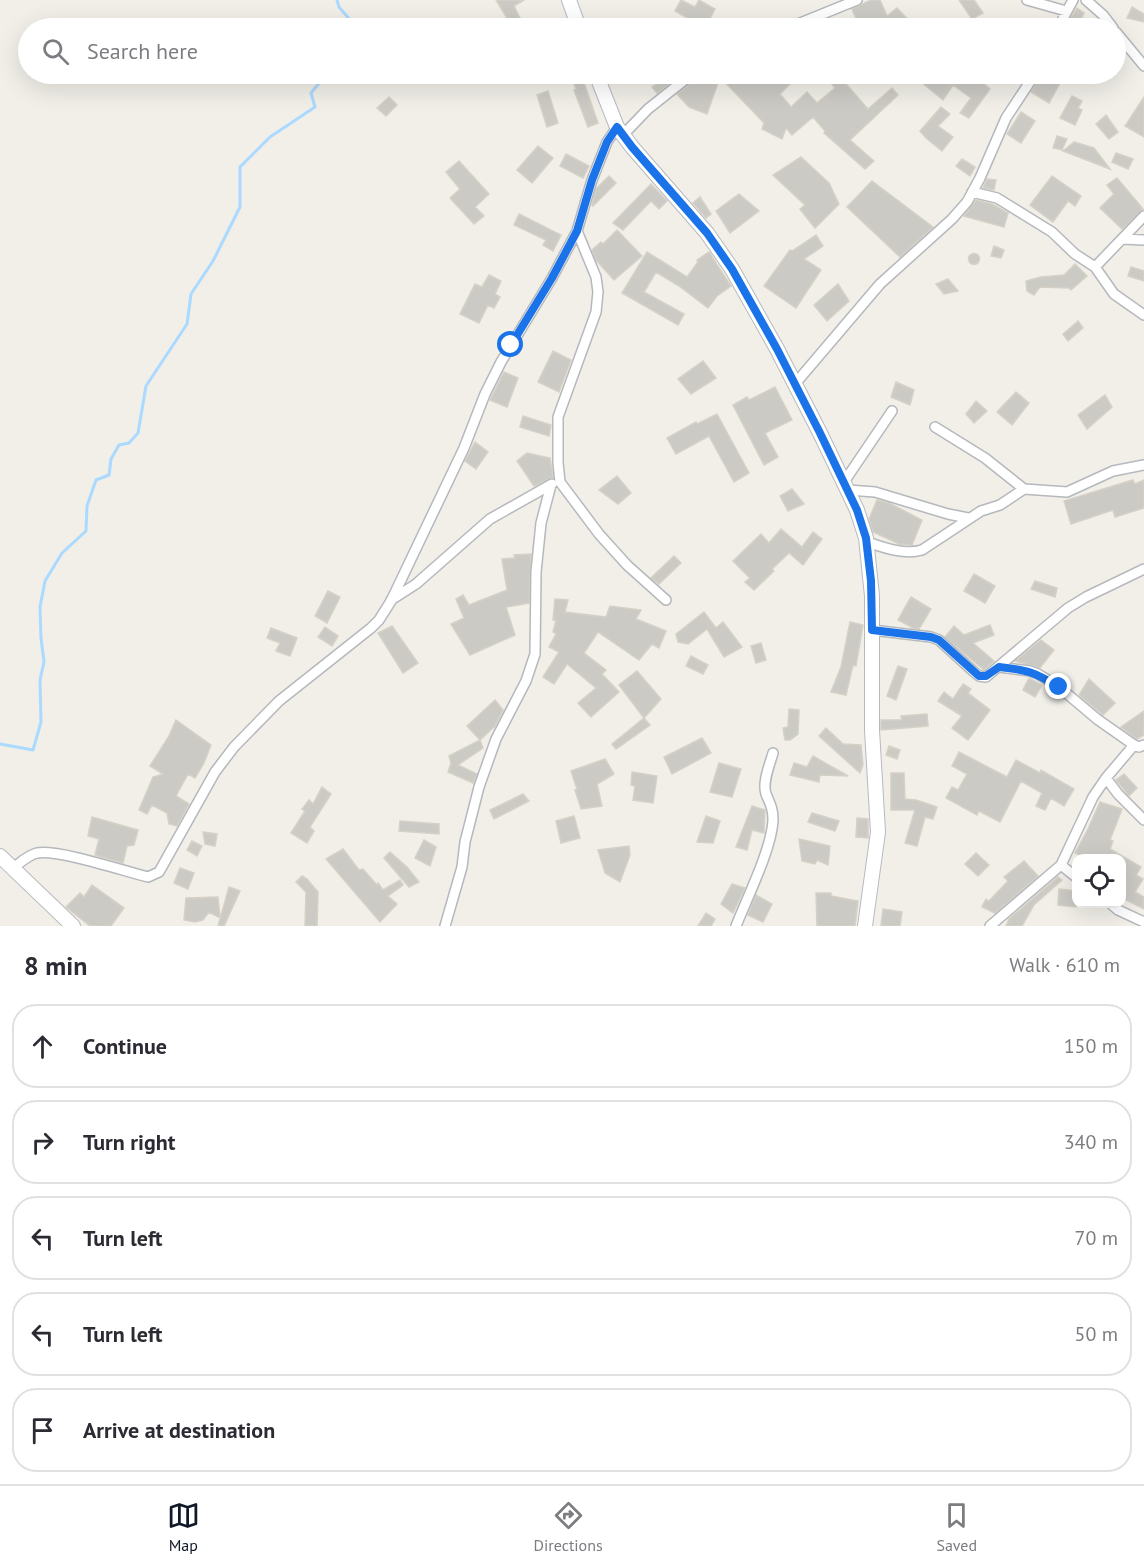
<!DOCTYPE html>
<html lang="en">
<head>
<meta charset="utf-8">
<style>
  body { margin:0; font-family:"PT Sans",sans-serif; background:#f7f7f7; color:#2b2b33 }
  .controls { position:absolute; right:18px; bottom:18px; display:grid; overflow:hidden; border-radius:12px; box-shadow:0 6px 24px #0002 }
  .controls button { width:54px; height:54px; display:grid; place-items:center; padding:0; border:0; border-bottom:2px solid #e1e1e2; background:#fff; color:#2b2b33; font:30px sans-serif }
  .stop { position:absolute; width:18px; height:18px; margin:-14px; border:4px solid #1a73e8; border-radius:50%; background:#fff }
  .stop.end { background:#1a73e8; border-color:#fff; box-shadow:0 2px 6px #0008 }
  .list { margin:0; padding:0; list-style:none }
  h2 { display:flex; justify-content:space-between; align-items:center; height:78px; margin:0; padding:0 24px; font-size:26px }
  h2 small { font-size:20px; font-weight:400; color:#7c7c81 }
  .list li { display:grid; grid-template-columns:39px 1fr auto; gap:18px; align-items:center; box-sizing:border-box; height:84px; margin:0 12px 12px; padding:0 12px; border:2px solid #e1e1e2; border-radius:24px }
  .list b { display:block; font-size:22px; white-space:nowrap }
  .list em { font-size:20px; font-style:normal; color:#7c7c81 }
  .icon { flex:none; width:33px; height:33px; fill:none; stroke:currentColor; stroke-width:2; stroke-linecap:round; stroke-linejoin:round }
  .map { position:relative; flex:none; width:1144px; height:926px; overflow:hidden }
  .search { position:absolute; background:#fff; box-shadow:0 6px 24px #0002; left:18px; right:18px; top:18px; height:66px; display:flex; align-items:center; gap:15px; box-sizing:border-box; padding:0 21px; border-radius:33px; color:#7c7c81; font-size:22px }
  .sheet { height:558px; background:#fff }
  nav { display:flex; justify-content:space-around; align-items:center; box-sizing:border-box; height:84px; border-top:2px solid #e1e1e2; background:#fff; font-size:16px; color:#7c7c81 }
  nav a { display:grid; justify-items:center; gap:3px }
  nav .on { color:#111827 }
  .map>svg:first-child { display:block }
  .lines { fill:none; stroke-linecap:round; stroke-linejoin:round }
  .stream { stroke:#aadaff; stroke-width:3 }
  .building { fill:#cccac5; stroke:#d6d1c6; stroke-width:1.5 }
  .street-casing { stroke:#b5b8bc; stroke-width:12 }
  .secondary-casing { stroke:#b6babf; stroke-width:16 }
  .street { stroke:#fff; stroke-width:9 }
  .secondary { stroke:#fff; stroke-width:14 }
  .route { stroke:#1a73e8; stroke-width:8 }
</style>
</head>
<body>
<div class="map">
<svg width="1144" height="926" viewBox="0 0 1144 926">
  <rect width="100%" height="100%" fill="#f1efe8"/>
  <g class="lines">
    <path class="stream" d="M337 0 339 7 357 28
      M0 744 33 750 41 722 40 680 44 662 41 638 40 607 45 581 62 553 86 531 87 506 96 480 109 475 111 459 119 445 129 443 138 433 146 386 187 324 191 294 213 261 240 207V167L270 137 315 107 311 93 320 82 319 74"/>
  </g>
  <path class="building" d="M496 0H524L514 6 525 28H513Z
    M681 0 695 7 699 0 715 9 705 28 675 11Z
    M871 0H880L887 16 897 8 916 28H880L875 23 860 28 852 9Z
    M959 0H974L983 13 972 19Z
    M1132 7 1144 14V22L1127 18Z
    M1077 8 1084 13 1078 26 1069 21Z
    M570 74H581L598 123 588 127 574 90 576 89Z
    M657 74H682L657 93 652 87 663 80Z
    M699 74H791L796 78 780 94 791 107 807 92 817 103 835 88 832 84 840 77 868 109 892 88 898 95 850 140 874 161 865 169 824 133 825 131 813 117 792 135 786 128 782 139 762 129 764 123 720 77 707 114 689 107 677 94 696 79Z
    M931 74H972L990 89 969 118 960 113 971 98 953 85 943 100 920 81Z
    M1042 74H1065L1049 103 1031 92Z
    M548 91 558 123 547 127 537 95Z
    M1072 96 1082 101 1078 108 1082 110 1075 125 1060 118Z
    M389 97 397 105 386 116 377 108Z
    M1144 97V137L1125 126Z
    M941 107 950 114 938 126 953 137 942 151 926 138 920 131Z
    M1021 112 1035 121 1021 143 1007 134Z
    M1106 115 1118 132 1109 139 1096 124Z
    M1057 136 1067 139 1062 150 1053 148Z
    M1074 142 1094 148 1110 169 1063 151Z
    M538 146 553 158 532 183 517 170Z
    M1116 153 1133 159 1128 169 1112 162Z
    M566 154 589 166 583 178 560 166Z
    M801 157 829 183 839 204 815 228 800 209 805 205 773 175Z
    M962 159 975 167 970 176 956 166Z
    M459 161 489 194 475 207 484 216 474 224 450 198 460 189 446 172Z
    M609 176 616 183 593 206 592 205 596 189Z
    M1052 176 1081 196 1075 206 1068 201 1053 222 1030 205Z
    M1117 178 1143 209 1122 229 1100 208 1114 194 1107 185Z
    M987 179 996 180 994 190 983 188Z
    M872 181 933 227 900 257 847 207Z
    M651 184 667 201 659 209 651 201 623 230 613 223Z
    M739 194 759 211 730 233 716 211Z
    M700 197 711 214 706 218 693 203Z
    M976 200 992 204 1008 213 1004 227 964 216Z
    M519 214 561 235 553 251 543 245 546 240 514 225Z
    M617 230 642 256 614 280 596 260 592 250 601 242 603 244Z
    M816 235 823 246 804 259 821 270 796 308 764 286 790 250 792 251Z
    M994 246 1004 250 1001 258 991 256Z
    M647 252 687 277 698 262 697 260 709 252 731 286 717 296 708 308 679 286 656 272 644 292 684 314 678 325 622 293Z
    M968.5 259a5.5 5.5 0 1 1 11 0a5.5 5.5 0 1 1-11 0Z
    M1075 264 1087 276 1071 290 1069 288 1040 287 1034 295 1027 291 1026 281 1041 277 1064 275Z
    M1131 267 1144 271V281L1128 276Z
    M489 275 501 281 495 294 500 297 494 308 488 305 479 323 460 314 475 284 482 287Z
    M948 279 958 291 944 294 936 284Z
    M838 284 849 301 827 321 814 305Z
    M1078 321 1083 328 1068 341 1063 334Z
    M553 351 571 360 559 392 538 382Z
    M703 361 716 378 691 394 678 379Z
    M504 372 518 378 507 407 490 400Z
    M896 382 914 390 910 405 891 397Z
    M775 387 792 420 765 433 778 457 764 465 733 405 747 397 749 400Z
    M1016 392 1029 403 1012 425 997 412Z
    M1105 395 1112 407 1087 429 1078 415Z
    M976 401 987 411 974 423 966 414Z
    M717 414 749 473 734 482 709 436 676 454 667 438 696 422 697 424Z
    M523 416 551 425 549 436 520 427Z
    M475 442 488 452 476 469 465 461Z
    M527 453 550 458 553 477 534 486 517 461Z
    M617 476 631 493 618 504 599 490Z
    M1133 480 1135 484 1144 480V508L1115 517 1113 510 1071 524 1064 501Z
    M792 489 804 504 788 511 780 496Z
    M877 500 889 503 922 520 912 545 899 544 873 532 869 519Z
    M781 529 802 547 813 532 822 539 803 565 789 553 772 569 774 571 754 590 745 582 750 578 733 561 761 534 769 543Z
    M531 554 529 603 506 607 515 635 470 655 451 624 464 618 456 599 463 595 469 605 507 590 502 559 515 558 514 555Z
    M674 556 681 563 659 584 651 578Z
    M974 574 995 586 985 603 964 591Z
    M1035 581 1057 588 1055 597 1031 589Z
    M328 591 340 597 327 623 315 616Z
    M911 597 931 609 919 629 913 628 898 620Z
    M555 599 568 600 565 612 606 617 610 606 641 610 636 619 666 631 659 648 652 644 639 660 598 632 584 653 606 670 602 674 619 692 591 717 578 703 596 688 567 664 554 684 543 677 559 652 549 647 556 634 553 632 556 620H553Z
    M704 612 716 628 723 622 742 647 724 657 707 629 688 644 678 642 676 634Z
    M850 622 863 625 856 666 853 665 846 695 831 692 841 667Z
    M990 625 994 635 973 643 994 661 984 670 945 637 954 626 964 635Z
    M392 626 418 663 403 673 378 633Z
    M325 627 338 636 332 646 318 637Z
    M271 628 297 638 290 656 276 651 280 643 267 638Z
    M1041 640 1054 650 1040 668 1015 661Z
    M761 643 766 660 756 663 751 646Z
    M691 656 708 665 703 674 686 666Z
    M898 666 907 669 896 700 887 696Z
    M637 671 661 699 644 718 619 685Z
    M1029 678 1042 685 1035 697 1023 690Z
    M1089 679 1115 703 1103 715 1079 695Z
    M963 684 971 689 968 693 990 710 968 740 952 728 962 716 938 701 944 692 953 699Z
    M495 700 503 710 495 726 480 740 467 726Z
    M789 709 799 710 798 734 790 740H785L783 728 788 727Z
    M1144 711V735L1137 739 1121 727Z
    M927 714 928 726 881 730V720H902L901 716Z
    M644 718 650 725 616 749 612 744Z
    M176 720 211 745 204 763 195 778 188 774 176 796 189 804 177 826 169 824 167 813 152 805 147 814 139 810 153 777 163 774 150 766 169 736Z
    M826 728 843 744 861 745 863 765 860 773 819 736Z
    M702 738 711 753 672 774 664 757Z
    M480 740 483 748 458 765 477 774 473 783 448 772 451 763 449 756Z
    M889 746 900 750 897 759 886 755Z
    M959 752 1007 777 1016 760 1040 773 1041 770 1074 789 1064 806 1051 798 1045 810 1036 806 1042 793 1021 781 1000 822 979 811 977 815 946 798 952 787 958 790 967 774 952 766Z
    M813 756 848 776 820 775 819 782 790 775 794 763 807 767Z
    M605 759 614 774 597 784 602 806 581 809 575 790 577 789 571 771Z
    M719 763 741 769 732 797 710 792Z
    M632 772 657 776 653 803 633 800 635 786 631 785Z
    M891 773H904L905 799 916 800 937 807 933 819 925 817 917 846 905 843 915 810H891Z
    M1124 774 1137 788 1129 796 1116 780Z
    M322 787 331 794 310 827 314 831 307 843 291 833 305 811 302 809 309 800 313 804Z
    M523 794 529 801 494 819 490 810Z
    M1100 802 1122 809 1110 840 1113 841 1110 849 1141 867 1136 875 1143 879 1135 892 1144 897V909L1122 898V858H1085L1075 853 1088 829Z
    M752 806 765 810 764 833 752 830 747 850 736 847Z
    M812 813 839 821 835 831 808 822Z
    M574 816 580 838 561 843 556 821Z
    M706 816 720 821 713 843 697 842Z
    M92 817 138 830 134 845 127 846 123 863 95 855 99 839 88 836Z
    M857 818 868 819V838L856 837Z
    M400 821 439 824V834L399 831Z
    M203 832 217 834 215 846 205 844Z
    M799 839 830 846 828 865 817 860 815 864 802 861Z
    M424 840 436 847 430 866 415 858Z
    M192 841 202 846 197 856 187 850Z
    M629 846 630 855 620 882 605 873 598 850Z
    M343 849 359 870 363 869 377 885 378 883 383 890 400 880 403 885 388 896 397 904 380 922 326 859Z
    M390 852 407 867 419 882 409 887 384 858Z
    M976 853 989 865 978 876 965 864Z
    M1024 861 1038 876 995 913 982 907 986 899 989 901 1008 881 1004 877Z
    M180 868 194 873 188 889 174 883Z
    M302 876 307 879 318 892 317 926H305L306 892 296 882Z
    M1058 877 1062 880 1034 905 1022 926H1006L1009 919Z
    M732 884 745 888 733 913 721 904Z
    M92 885 124 908 111 926H90L66 907 80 893 84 897Z
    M229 887 240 891 224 926H218Z
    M1059 889 1077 891 1076 907 1058 905Z
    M816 893H831V896L858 901 855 926H817Z
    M756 895 772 904 763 922 748 915Z
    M218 897 220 918 209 912 203 920 195 922 184 920 186 898Z
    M883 909 902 912 900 926H881Z
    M706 913 715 919 711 926H698Z"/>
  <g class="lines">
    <g class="street-casing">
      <path id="street" d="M1027 0 1066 11
        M1086 0 1103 15 1113 28
        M788 28 857 0
        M1058 28 1073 0
        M1116 32 1144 66
        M623 135 648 109 692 74
        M972 192 997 198 1052 232 1075 254 1095 267 1114 294 1144 315
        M577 231 596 277 598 292 596 312 558 417V463L560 482 599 534 627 565 666 600
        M1123 239 1144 240
        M1095 267 1144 216
        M794 385 880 284 952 219 967 202 980 178 1006 118 1035 74
        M935 427 985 458 1024 489
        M844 482 892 411
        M848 490 875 492 948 514 968 518
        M867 542C885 548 904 555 922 550L981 511 1000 505 1024 489 1067 492 1113 471 1144 465
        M391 600 416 584 490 519 552 484
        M872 630 931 637 939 640 973 671 979 676 986 677 1068 608 1086 597 1144 569
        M999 667 1030 671 1038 674 1059 687 1097 719 1134 745 1139 747 1144 745
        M1106 778 1118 794 1144 820
        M1061 865 1076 877
        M13 868C20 863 28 855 37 853 58 849 124 871 148 877L159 872 215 772 234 747 279 701 371 628 379 620 391 601 464 448 485 394 501 362 552 278 577 231 592 180 607 142 617 127
        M1110 903 1118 910 1144 922
        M445 926 462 867 465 842 479 787 496 739 526 681 535 654 536 572 541 523 551 485
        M736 926C747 898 772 848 773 820 773 808 770 804 766 794 762 782 770 764 773 753
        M990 926 1061 865 1093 797 1106 778 1134 745"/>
    </g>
    <g class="secondary-casing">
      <path id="secondary" d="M569 0 579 28
        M596 74 617 127 632 147 707 233 732 269 777 349 820 433 857 510 866 538 872 596V730L878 832 865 926
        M0 856 73 926"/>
    </g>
    <use href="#street" class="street"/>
    <use href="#secondary" class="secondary"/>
  </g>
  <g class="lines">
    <path class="route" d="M511 345 552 278 577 231 592 180 607 142 617 127 632 147 707 233 732 269 777 349 820 433 857 510 866 538 871 581 872 630 931 637 939 640 979 676H986L999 667C1028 670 1034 672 1059 687"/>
  </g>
</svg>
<div class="controls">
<button><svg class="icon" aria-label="locate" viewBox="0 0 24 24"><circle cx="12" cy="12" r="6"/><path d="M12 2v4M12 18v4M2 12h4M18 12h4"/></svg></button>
</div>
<div class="stop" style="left:511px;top:345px"></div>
<div class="stop end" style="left:1059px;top:687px"></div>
<div class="search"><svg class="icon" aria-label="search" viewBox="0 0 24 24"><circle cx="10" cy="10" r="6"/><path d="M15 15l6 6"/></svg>Search here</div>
</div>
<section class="sheet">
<h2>8 min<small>Walk · 610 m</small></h2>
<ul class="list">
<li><svg class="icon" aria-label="ahead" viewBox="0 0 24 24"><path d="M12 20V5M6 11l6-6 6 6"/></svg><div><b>Continue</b></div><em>150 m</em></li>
<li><svg class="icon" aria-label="right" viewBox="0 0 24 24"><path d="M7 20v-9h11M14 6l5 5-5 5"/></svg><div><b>Turn right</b></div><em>340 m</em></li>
<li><svg class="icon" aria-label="left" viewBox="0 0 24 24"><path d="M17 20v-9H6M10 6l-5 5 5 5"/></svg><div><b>Turn left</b></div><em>70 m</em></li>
<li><svg class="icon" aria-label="left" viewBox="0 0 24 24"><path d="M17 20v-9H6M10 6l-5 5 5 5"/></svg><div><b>Turn left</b></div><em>50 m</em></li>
<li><svg class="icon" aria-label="arrive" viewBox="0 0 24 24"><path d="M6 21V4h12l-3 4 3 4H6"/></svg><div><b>Arrive at destination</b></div></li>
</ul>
</section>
<nav>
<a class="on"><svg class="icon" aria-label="map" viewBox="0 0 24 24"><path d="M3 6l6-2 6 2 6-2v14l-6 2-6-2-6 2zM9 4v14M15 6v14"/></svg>Map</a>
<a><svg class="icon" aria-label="directions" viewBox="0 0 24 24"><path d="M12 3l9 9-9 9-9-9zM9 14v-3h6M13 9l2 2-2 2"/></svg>Directions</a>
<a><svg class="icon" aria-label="saved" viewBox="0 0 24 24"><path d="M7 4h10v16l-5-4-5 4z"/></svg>Saved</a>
</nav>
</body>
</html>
